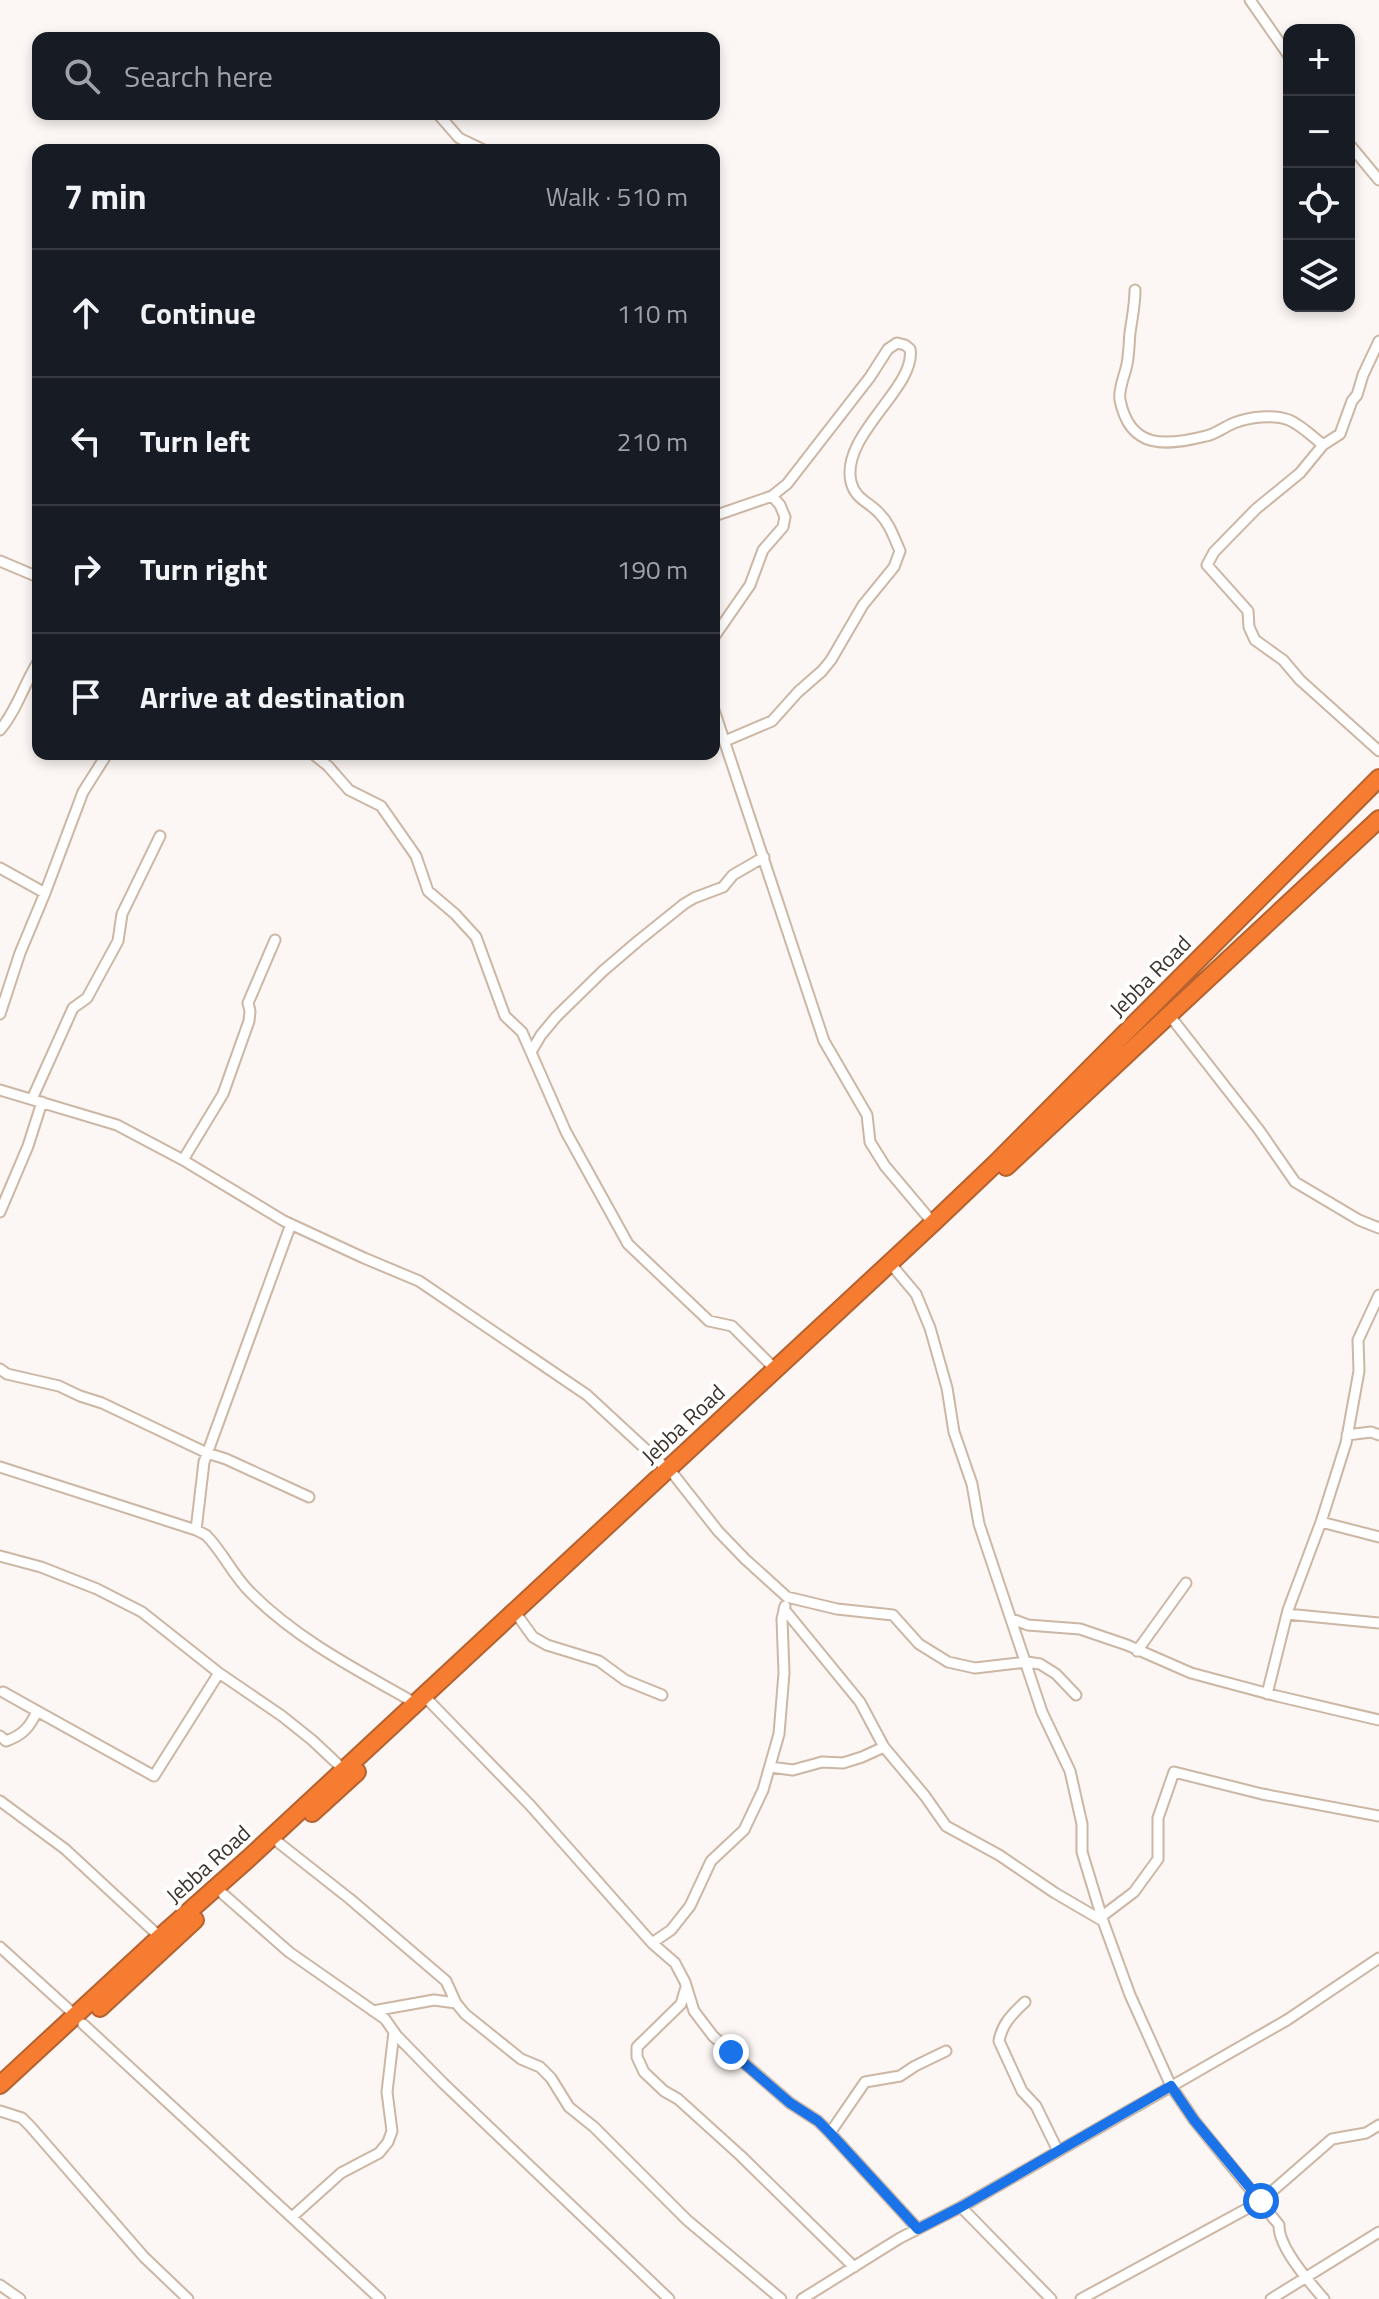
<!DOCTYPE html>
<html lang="en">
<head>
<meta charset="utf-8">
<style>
  body { margin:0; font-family:"Titillium Web",sans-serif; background:#242831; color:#f1f3f6 }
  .controls { position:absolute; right:24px; top:24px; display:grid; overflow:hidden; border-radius:16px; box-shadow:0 4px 12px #0003 }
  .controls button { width:72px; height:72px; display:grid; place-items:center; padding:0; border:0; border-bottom:2px solid #363941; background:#171b24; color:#f1f3f6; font:40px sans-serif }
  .stop { position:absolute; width:24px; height:24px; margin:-18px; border:6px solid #1a73e8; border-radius:50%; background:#fff }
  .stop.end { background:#1a73e8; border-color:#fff; box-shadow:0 2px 8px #0008 }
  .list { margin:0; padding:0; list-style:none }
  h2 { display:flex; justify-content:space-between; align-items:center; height:104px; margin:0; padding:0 32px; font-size:34px }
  h2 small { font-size:26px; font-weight:400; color:#9ea1a6 }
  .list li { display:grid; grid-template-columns:52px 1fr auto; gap:24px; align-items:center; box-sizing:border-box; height:128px; padding:0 32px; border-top:2px solid #363941 }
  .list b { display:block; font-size:30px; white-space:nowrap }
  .list em { font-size:26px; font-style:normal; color:#9ea1a6 }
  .icon { flex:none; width:44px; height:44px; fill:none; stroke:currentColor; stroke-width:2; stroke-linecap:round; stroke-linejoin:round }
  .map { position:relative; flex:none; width:1379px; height:2299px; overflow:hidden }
  .search { position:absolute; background:#171b24; box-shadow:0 4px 12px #0003; left:32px; top:32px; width:688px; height:88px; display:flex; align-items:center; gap:20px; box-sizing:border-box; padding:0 28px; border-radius:16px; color:#9ea1a6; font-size:30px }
  .panel { position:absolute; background:#171b24; box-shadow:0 4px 12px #0003; left:32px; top:144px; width:688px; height:616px; border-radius:16px }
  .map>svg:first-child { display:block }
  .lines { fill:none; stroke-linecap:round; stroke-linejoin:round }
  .street-casing { stroke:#ccb6a4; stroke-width:13 }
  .highway-casing { stroke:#b4622f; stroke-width:20 }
  .street { stroke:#fff; stroke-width:9 }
  .highway { stroke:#f57c30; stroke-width:16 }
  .route { stroke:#1a73e8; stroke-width:10 }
  .labels { text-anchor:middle; stroke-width:8; stroke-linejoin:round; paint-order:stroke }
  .street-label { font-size:22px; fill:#3c332c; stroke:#fff }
</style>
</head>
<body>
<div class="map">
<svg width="1379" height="2299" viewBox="0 0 1379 2299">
  <rect width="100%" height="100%" fill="#fcf7f4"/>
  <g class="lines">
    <g class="street-casing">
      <path id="street" d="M1250 0 1289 56
        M438 114 459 138 484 150
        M1349 144 1379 180
        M1135 290C1135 305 1132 318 1130 333 1129 343 1129 354 1127 364 1125 375 1118 389 1120 400 1130 450 1166 446 1206 436 1216 434 1224 427 1234 423 1249 417 1273 414 1289 420 1301 425 1313 437 1323 445
        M1379 341 1363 375 1357 395 1352 401 1340 434 1323 445 1300 473 1256 509 1214 552 1207 565 1248 611 1249 627 1255 640 1283 660 1300 680 1379 751
        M714 516 772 496 787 484 870 377 888 349 897 343 905 345 910 349C917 387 840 435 851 482 855 499 869 502 879 513 890 524 894 538 900 551L894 567 863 605 831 660 822 671 798 692 772 721 725 741
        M0 561 38 577
        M714 637 750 585 763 550 783 527 785 517 780 505 772 496
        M714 710 824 1041 867 1115 870 1142 885 1166 933 1223
        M0 730C17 710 24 684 38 662
        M313 754 328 766 349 790 381 806 416 856 428 891 455 914 476 937 505 1016 522 1032 566 1132 628 1244 709 1321 732 1326 775 1369
        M0 868 45 893 20 953 0 1014
        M45 893 83 792 107 754
        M1170 1016 1259 1130 1295 1182 1359 1220 1379 1228
        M531 1052 541 1035 556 1017 603 971 638 941 684 904 694 898 723 887 733 875 764 857
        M0 1090 117 1125 183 1160 284 1221 364 1258 419 1281 587 1395 667 1469
        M32 1099 73 1008 87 998 118 941 122 914 160 836
        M183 1160 223 1094 249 1021 250 1011 248 1003 275 940
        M0 1212 28 1146 42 1102
        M895 1269 916 1294 930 1328 947 1388 954 1432 972 1484 979 1524 1042 1712 1070 1771 1082 1824V1852L1103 1921 1130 1995 1171 2086 1194 2120 1279 2225C1278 2247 1310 2283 1324 2299
        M0 1369 7 1374 59 1386 80 1396 102 1403 207 1453 226 1459 309 1497
        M1347 1435 1371 1432 1379 1435
        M0 1467 196 1530 206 1535C223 1552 233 1576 251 1593 298 1640 357 1670 415 1703
        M674 1475 718 1531 745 1559 787 1597 837 1609 893 1615 919 1644 948 1662 975 1668 1027 1662 1040 1664 1056 1674 1076 1695
        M1321 1522 1379 1537
        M196 1530 204 1462 291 1224
        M0 1556 41 1567 97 1589 142 1612 219 1673 282 1716 312 1740 343 1769
        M784 1609 860 1702 884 1747 925 1796 946 1826 999 1855 1055 1893 1103 1921
        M1287 1614 1379 1623
        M520 1619 533 1637 547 1645 599 1661 625 1680 662 1695
        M1012 1619 1028 1625 1080 1629 1127 1645 1191 1673 1277 1696 1379 1720
        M1137 1651 1186 1583
        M1267 1694 1288 1610 1321 1522 1346 1443 1359 1371 1358 1340 1379 1295
        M430 1702 530 1805 652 1943 675 1963 685 1982 694 2011 713 2036 790 2103 818 2121 830 2133 918 2229
        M37 1711 154 1776 219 1673
        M0 1736 6 1741C23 1735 30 1727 37 1711L3 1692
        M770 1767 793 1770 822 1762 843 1763 862 1757 884 1747
        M0 1801 65 1849 160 1937
        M279 1843 350 1899 446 1981 456 2003 465 2014 521 2059 540 2067 551 2078 569 2107 594 2127 687 2220 781 2299
        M223 1894 289 1952 385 2019 397 2036 443 2083 669 2299
        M1101 1917 1134 1892 1158 1859V1818L1174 1772 1262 1794 1379 1816
        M652 1943 671 1930 690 1906 711 1861 744 1830 763 1790 779 1734 784 1673 782 1619 785 1606
        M0 1947 76 2016
        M686 1987 681 2004 637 2047V2057L644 2072 664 2091 678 2099 741 2156 854 2267
        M1025 2002C1012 2014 1002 2024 999 2041L1022 2091 1036 2106 1058 2151
        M373 2011 434 2000 456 2003
        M83 2024 380 2299
        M0 2111 22 2118 30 2126 144 2257 188 2299
        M830 2133 865 2082 900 2076 915 2066 946 2051
        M961 2207 1051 2299
        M292 2217 341 2173 379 2153 388 2142 392 2131 387 2092 394 2032
        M0 2285 20 2299
        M802 2299 900 2238 961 2207 1287 2020 1379 1958
        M1081 2299 1261 2201 1332 2139 1366 2133 1379 2125
        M1271 2299 1379 2232"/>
    </g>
    <g class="highway-casing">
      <path id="highway" d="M1006 1167 1379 819
        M312 1813 357 1772
        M100 2008 195 1920
        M0 2085 160 1937 248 1859 933 1223 996 1163 1379 778"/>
    </g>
    <use href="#street" class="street"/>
    <use href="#highway" class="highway"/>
  </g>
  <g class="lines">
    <path class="route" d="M731 2052 790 2103 818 2121 830 2133 918 2229 961 2207 1171 2086 1194 2120 1261 2201"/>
  </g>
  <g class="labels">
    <g class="street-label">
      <text transform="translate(1150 976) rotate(-45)" y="8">Jebba Road</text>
      <text transform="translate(683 1424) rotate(-43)" y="8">Jebba Road</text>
      <text transform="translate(208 1864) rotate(-42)" y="8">Jebba Road</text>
    </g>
  </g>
</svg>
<div class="controls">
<button>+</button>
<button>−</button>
<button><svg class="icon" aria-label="locate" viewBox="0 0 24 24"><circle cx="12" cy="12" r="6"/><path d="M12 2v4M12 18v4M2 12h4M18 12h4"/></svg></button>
<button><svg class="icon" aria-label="layers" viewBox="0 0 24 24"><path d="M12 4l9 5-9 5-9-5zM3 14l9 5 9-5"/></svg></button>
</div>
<div class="stop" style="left:1261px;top:2201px"></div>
<div class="stop end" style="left:731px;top:2052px"></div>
<div class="search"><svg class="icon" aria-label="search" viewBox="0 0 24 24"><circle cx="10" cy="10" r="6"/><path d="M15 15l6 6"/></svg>Search here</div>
<section class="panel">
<h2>7 min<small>Walk · 510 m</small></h2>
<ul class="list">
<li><svg class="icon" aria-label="ahead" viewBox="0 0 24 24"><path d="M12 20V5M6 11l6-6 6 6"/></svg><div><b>Continue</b></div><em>110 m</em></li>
<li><svg class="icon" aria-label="left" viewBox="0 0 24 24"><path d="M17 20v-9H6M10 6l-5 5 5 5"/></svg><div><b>Turn left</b></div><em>210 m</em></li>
<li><svg class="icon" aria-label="right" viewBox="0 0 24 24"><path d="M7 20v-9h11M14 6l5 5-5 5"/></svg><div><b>Turn right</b></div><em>190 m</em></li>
<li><svg class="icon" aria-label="arrive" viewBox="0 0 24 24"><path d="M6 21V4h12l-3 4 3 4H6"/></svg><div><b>Arrive at destination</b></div></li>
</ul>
</section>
</div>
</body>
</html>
